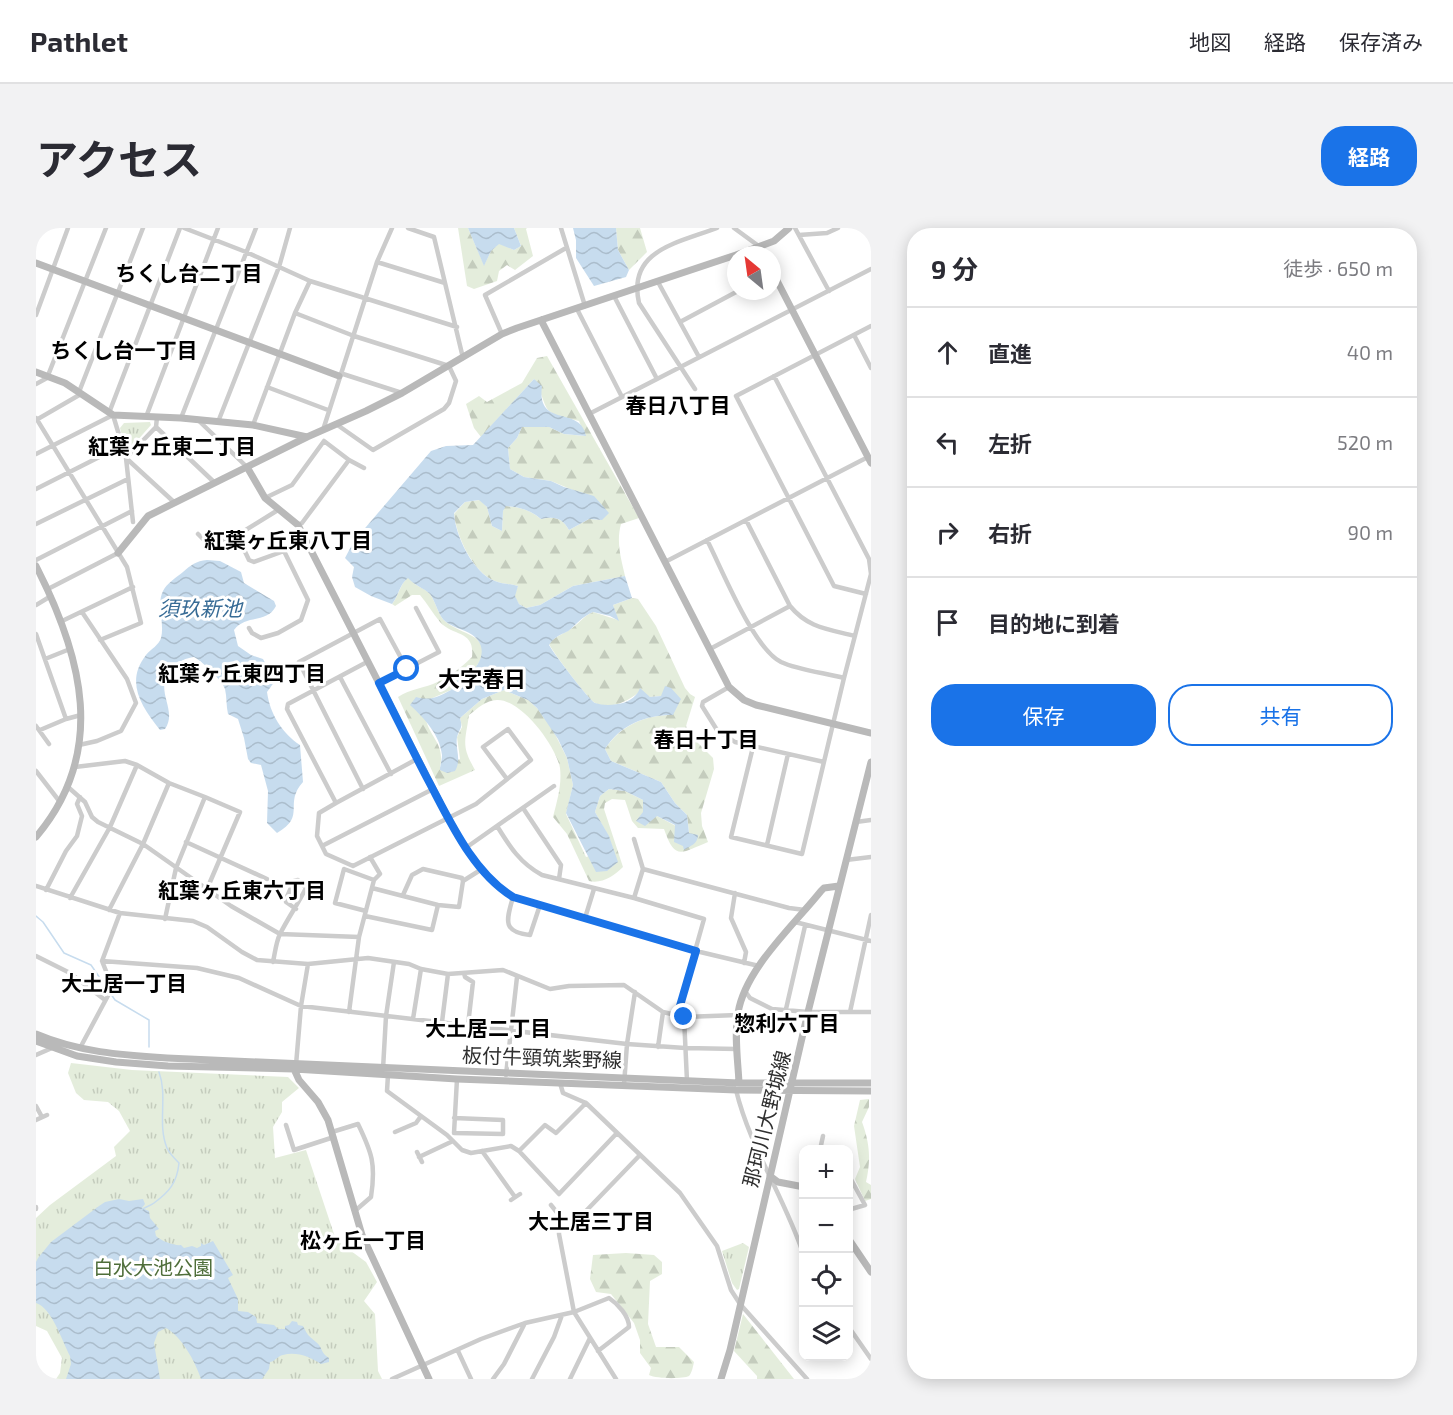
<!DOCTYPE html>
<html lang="ja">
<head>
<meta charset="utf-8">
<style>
  body { margin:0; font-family:"Exo 2","Noto Sans JP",sans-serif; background:#f2f2f3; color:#2b2b33 }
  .controls { position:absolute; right:18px; bottom:18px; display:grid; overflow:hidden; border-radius:12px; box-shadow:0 3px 15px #0003 }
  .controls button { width:54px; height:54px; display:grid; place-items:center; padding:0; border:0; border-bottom:2px solid #e1e1e2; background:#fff; color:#2b2b33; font:30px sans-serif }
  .compass { position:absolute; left:691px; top:18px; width:54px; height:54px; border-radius:50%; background:#fff; box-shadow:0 3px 15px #0003; rotate:331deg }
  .stop { position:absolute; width:18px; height:18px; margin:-14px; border:4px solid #1a73e8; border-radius:50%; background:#fff }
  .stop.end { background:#1a73e8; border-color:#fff; box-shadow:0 2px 6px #0008 }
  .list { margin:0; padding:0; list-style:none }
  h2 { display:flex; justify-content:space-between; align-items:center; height:78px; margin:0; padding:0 24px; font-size:26px }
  h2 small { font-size:20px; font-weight:400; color:#7c7c81 }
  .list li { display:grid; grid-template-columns:39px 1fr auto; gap:18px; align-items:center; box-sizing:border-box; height:90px; padding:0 24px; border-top:2px solid #e1e1e2 }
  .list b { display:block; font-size:22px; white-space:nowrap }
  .list em { font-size:20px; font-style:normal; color:#7c7c81 }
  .actions { display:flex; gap:12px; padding:18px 24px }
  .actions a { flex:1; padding:14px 0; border:2px solid #1a73e8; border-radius:24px; text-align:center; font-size:21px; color:#1a73e8 }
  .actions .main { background:#1a73e8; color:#fff }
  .icon { flex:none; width:33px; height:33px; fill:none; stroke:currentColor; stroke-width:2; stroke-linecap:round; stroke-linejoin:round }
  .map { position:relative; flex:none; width:835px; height:1151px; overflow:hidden; border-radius:24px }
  header { display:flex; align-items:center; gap:36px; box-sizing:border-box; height:84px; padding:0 30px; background:#fff; border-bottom:2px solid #e1e1e2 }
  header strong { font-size:28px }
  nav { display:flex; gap:33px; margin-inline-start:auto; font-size:21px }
  .intro { display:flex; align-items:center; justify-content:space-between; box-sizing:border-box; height:144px; padding:0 36px }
  h1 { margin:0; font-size:42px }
  .button { padding:15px 27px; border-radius:24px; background:#1a73e8; color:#fff; font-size:21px; font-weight:700 }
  main { display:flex; gap:36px; padding:0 36px }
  aside { flex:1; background:#fff; border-radius:24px; box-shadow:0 3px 15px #0003 }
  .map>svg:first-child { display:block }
  .forest { fill:url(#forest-firs) }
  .park { fill:url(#park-tufts) }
  .water { fill:url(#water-waves) }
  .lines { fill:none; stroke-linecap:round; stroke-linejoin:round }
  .stream { stroke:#c7dcee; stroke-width:1.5 }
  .street { stroke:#ccc; stroke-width:4.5 }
  .secondary { stroke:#b9b9b9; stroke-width:7 }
  .route { stroke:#1a73e8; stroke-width:8 }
  .labels { text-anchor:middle; stroke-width:6; stroke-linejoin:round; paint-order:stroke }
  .street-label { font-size:20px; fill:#2f2f2f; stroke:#fff }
  .park-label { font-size:20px; fill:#4f6e3a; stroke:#fff }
  .neighbourhood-label { font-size:21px; font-weight:bold; fill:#000; stroke:#fff }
  .water-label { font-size:21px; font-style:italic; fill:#386c96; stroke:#fff }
  .quarter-label { font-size:22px; font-weight:bold; fill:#000; stroke:#fff }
</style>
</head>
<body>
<header>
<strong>Pathlet</strong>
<nav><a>地図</a><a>経路</a><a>保存済み</a></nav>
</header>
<div class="intro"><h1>アクセス</h1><a class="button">経路</a></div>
<main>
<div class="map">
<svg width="835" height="1151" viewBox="0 0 835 1151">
  <defs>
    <pattern id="forest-firs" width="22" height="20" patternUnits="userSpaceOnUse" patternTransform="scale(1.5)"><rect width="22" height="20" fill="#e4eddc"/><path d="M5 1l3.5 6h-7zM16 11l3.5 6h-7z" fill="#c4ccbd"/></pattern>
    <pattern id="park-tufts" width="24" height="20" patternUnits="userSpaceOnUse" patternTransform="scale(1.5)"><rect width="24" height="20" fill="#e4eddc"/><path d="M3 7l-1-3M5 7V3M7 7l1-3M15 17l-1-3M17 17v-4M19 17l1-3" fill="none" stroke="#c4ccbd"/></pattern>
    <pattern id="water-waves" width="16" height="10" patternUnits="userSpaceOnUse" patternTransform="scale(1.5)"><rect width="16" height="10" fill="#c7dcee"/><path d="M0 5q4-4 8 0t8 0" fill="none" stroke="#abbdcc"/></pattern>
  </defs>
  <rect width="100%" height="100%" fill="#fff"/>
  <path class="forest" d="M422 0H432L448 37 455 23 463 15 478 22 485 18 478 0H491L490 1 497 28 479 42 471 37 463 43 461 53 438 61 431 58Z
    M580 0H604L611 24 593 42 582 22Z
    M511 128 603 290 585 296C580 314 585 330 589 348L537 358 504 377 490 380 483 376 478 368 482 358C475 356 466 356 459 353 437 345 420 307 418 286L429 274 444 272 451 279 456 298 466 303 467 283 469 278C484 279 494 282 505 291 519 288 526 290 533 302L553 291 566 292 539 263 515 253 488 249 474 241 472 220 481 210 486 199H513L528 206 549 208 543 193C501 183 516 185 498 151L445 209 438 200 430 176 443 168 451 174 486 155 501 130Z
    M372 349C379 359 388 359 394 366 400 374 402 388 410 394 425 407 462 408 440 439 433 447 428 452 417 454L415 462 392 472C391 478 389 487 390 492 395 511 409 516 404 539L424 531 421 509 426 499 424 490 446 471 468 462 492 472 501 480 516 500 531 530 537 557 530 586 550 629 577 621 573 609 559 584 564 568 573 561 589 563 607 572V584L621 588 653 605 651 587 639 575 625 554 575 533 569 521C585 497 609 487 637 487L625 468 614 469 602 465C590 474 574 482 559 475 552 471 518 426 513 416 519 408 524 408 533 402 542 397 547 388 557 384L582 392 577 377 596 370 602 371 620 398 649 460 654 466 659 469 650 498 655 508 677 530 678 541 665 585 666 598 672 614C645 625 639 633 628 601L602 600 596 593 589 572 576 571 569 575 568 581 587 639C578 648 566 656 553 653L531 606 517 589C521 573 526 557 524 540 520 518 485 471 461 472 450 472 441 481 433 487 429 515 425 517 439 542L403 558 362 469C375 461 383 461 397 456 412 450 425 440 436 429 439 402 418 409 404 394 397 386 391 375 384 367H376L359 378 356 376C363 367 363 358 372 349Z
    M833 871V879L826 894C834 916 835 932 830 954L835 957V971L829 973 819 951 824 939 818 898 824 872Z
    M590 1025 618 1027 626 1034V1046L614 1053 612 1096 620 1119H643L658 1134C657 1138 656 1145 653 1148 647 1151 621 1151 613 1147L615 1140 604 1125V1112L598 1095 575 1066 560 1064 554 1051 557 1027Z
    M707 1086 758 1151H721V1148L698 1123Z"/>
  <path class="park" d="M114 194 115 197 92 223 90 222 84 200 88 195Z
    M35 835 96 842 252 849 263 860 246 874V884L237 899 239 930 270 922 300 1012 330 1034 341 1054 328 1073 339 1086 342 1143 346 1151H20L24 1145 26 1130 11 1103 0 1098V990L14 977 80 928 78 919 94 903 83 883 72 874 48 872 40 865 32 845Z
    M707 1015 713 1019 703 1061 701 1062 696 1055 686 1023Z"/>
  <path class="water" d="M432 0H478L485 18 478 22 463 16 455 23 448 38Z
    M537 0H580L582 22 593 42 590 49 558 58 540 30V12Z
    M498 151 506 158C500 201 545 177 550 208L528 206 513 199H486L481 210 472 220 474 241 488 249 515 253 528 259 558 268 573 285 566 292 553 291 533 302C526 290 519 288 505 291 494 282 484 279 470 278L467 283 466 303 456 298 451 279 443 272 429 274 418 285C419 307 437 345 459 353 466 356 475 356 482 358L479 368 483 376 490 380 504 377 537 358 589 348 596 370 577 377 583 393 574 388 557 384C548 388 543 393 537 399 528 408 522 404 513 417 518 426 553 472 559 475 568 478 579 477 587 475 594 473 602 467 604 460L614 469 625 468 629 458 635 460 645 471 637 487C609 487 584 497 569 521L575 533 625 554 639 575 651 587 653 605 662 607C662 616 654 618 648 622L647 618 638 614 639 597 621 588 609 598 600 593 607 584V572L589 563 573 561 564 568 559 584 573 608 582 634 571 643 560 644 530 585 537 557 531 530 522 511 501 480 492 472 468 462 446 471 424 490C427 501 424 499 421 509 419 522 426 531 419 543L411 545 404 542C404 538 406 532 406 527 404 507 388 490 374 477L380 469C394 473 402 469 415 462L417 454C435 450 457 426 439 409 432 402 419 401 410 394 402 388 400 374 394 366 388 360 379 358 372 350 363 357 363 367 356 376L335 368 319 359 316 349 318 339 309 330 318 313 395 223 410 218 437 217Z
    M171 332 184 333 205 344 208 355 238 373 240 378C231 396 210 386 198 402L202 418 215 427 227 431 239 453 231 464C234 486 246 505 264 517L267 554C247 576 271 588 241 605L231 595 232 563 225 537 215 535 212 531 208 510 202 491 192 486C190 478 191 469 189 461 186 452 166 433 158 429 150 430 143 433 137 439 115 461 143 481 129 501L124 502C105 478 89 454 110 427 115 421 123 417 125 410 129 395 120 377 127 363 130 356 141 349 147 344 155 337 160 333 171 332Z
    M83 971 93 973 107 971 109 976 106 980 113 983 114 990 123 1001 119 1003 120 1008C125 1013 139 1018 145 1017L148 1020 156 1018 161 1020 165 1018V1015L168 1017 177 1013 197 1047 192 1050 202 1071V1083L212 1084 220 1089 221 1095 238 1097 242 1101H249V1098L253 1097 256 1093 261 1094 262 1097 267 1098C272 1108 272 1107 280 1114 287 1119 284 1125 293 1130V1134L285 1136C275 1129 260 1123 247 1127 241 1128 240 1133 234 1134L233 1141 226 1151H165C159 1133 146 1109 130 1100L122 1104 118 1115 124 1151H30L35 1136 34 1128C26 1113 16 1080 0 1075V1034L2 1030 15 1014 63 978 69 974Z"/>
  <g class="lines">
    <path class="stream" d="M0 688 7 694 28 725 55 737 79 772 113 792V819
      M105 982C109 979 114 978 118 975 133 964 141 955 143 935 139 931 133 925 131 920 121 896 132 868 123 844"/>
    <path class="street" d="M148 0 210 24 274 53 421 99
      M372 0 398 9 427 130
      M525 0 549 78
      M698 0 724 19
      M759 0 793 63
      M832 0 835 6
      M763 7 791 5 802 0
      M341 34 409 55
      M622 54 663 129
      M578 68 621 151
      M541 81 586 169
      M259 85 318 108 413 138 420 153 413 175 408 181 337 222 300 196
      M0 87 32 0
      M644 94 702 63
      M466 106 449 67 530 20
      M818 107 835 140
      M303 148 307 146 366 165
      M738 148 833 331 835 346
      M0 156 11 150 70 0
      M231 159 292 182
      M659 161 603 75C591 22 642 15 681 0
      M43 164 107 0
      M73 185 144 0
      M553 186 835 41
      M110 189 182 0
      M121 189 120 199 90 230 139 275
      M0 190 91 339 105 395 64 412
      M145 190 220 0
      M0 192 45 166
      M162 192 211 239
      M182 194 243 39 254 0
      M217 197 259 85 274 53
      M120 199 179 255
      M287 202 341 34 356 0
      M0 226 77 187 90 230 97 294
      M313 232 328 240
      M0 261 87 217
      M229 270 256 257 288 213 313 232 266 295 262 297
      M710 292 754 378C772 400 792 401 819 408
      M0 296 92 251
      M162 306 170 314 195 311 242 282
      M201 307 213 332 218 334 248 323 269 312
      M671 312C686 341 717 420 745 434 762 442 789 445 808 450
      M0 332 96 283
      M629 334 832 229
      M12 361 82 325
      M830 366 798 358 700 168 835 98
      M0 377 15 368
      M24 394 97 359
      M213 400 216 405 225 410 242 405 265 392 272 372 248 323
      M0 406 30 491 45 487
      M674 421 754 378
      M9 431 34 421
      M331 434 252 476 251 481 300 575 381 531
      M304 449 355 546
      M343 455 403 424 380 380
      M693 459 667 474 666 478 681 502 699 514 788 534
      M0 498 13 516
      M4 502 30 491
      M43 517 61 513 85 503 100 475 91 451 46 384
      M717 519 695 609 766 626 808 450 835 346
      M39 539 89 533 101 537 133 555 169 569 140 640 129 691
      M0 543 24 574
      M32 559 49 574 56 589 62 594 107 616 195 678 244 706 323 709
      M327 561 263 434 344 391 371 441
      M169 569 204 584 171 661
      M300 575 283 585 281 608 290 626 317 638 440 576 495 532 472 501 447 519 471 551
      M487 580 525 637 523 651
      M412 590C430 618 448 651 477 669L660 723 723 738
      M820 594 835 592
      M461 598C474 619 484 635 506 647L598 670 668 691 641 787
      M598 611 607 641
      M150 614 231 651
      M731 617 752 526
      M286 618 397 561
      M431 619 518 558
      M810 632 835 629
      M427 653 446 641
      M0 658 84 685 157 693 171 699 206 724 221 732 272 736 332 730 373 736 385 741 412 746 467 742 514 761 533 758 588 757 627 784 648 789 702 787
      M336 660 402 677 423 679 427 653
      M10 662 30 623 41 608 46 588 41 576 44 569
      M699 665 695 690 710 724 708 735
      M367 667 376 647 387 641 426 650 427 653
      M477 669C471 691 465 704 494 707L504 677
      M34 670 74 599 101 537
      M598 670 607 641 753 680 769 682
      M73 682 107 616 133 555
      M330 683 299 675 308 641 338 652
      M329 688 396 702 402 677
      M549 690 558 661
      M759 694 835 713
      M0 728 34 745 69 772
      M66 733 161 740 203 750 265 778 591 816 649 820 701 821
      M237 734C239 725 240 714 244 706 252 690 262 676 270 660L262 652 258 653 250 671V674L260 681
      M428 745 429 749 437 754 432 797
      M709 763 714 770 736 781 772 784H835
      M750 781 769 698
      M313 784 323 709 338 652 344 646 334 629
      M814 784 835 687
      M648 789 651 853
      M377 791 385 741
      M406 794 412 746
      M622 819 627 784
      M44 820 75 762 74 753 66 733 84 685
      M0 827 16 820
      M260 837 265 778 272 736
      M347 841 350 788 358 734
      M352 847 351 863 411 907 426 922 435 925 475 918 483 923
      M470 847 481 749
      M524 855 527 865 550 875 644 965 681 1018 695 1062 704 1076 771 1151
      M588 857 591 816 599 764
      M700 862C714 920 749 970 768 1028
      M550 875 520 905 509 897 483 923 523 966 581 905
      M0 878 6 889
      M418 890 467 892V906L418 905 421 851
      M0 892 11 887
      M250 897 258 922 298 909
      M296 904 322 896C336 925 340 936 335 969L320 982
      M359 904 380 895 385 888
      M784 922 787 908
      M446 923 479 969
      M381 924 386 934
      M383 929 417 913
      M812 946 829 977 812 982
      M475 972 484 966
      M515 977 523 987V1006L538 1084 580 1151
      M0 979V981
      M548 985 604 927
      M812 1098 835 1131
      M422 1123 435 1151
      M356 1151 445 1111 489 1095 538 1084 573 1070C582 1076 593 1088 593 1099L562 1123
      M457 1151 468 1136 489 1095
      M496 1151 518 1109 526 1087
      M534 1151 554 1110"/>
    <path class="secondary" d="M700 27 738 13 753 0
      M0 35 303 148
      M736 43 835 235
      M505 92 693 459 708 472 720 477 835 505
      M0 144 29 155 77 187 145 190 217 197 271 209
      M211 239 229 270 262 297 412 590
      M82 325 112 288 271 209 330 183 366 165 466 106 481 100 700 27
      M0 338C46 428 72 524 0 609
      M0 806C42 824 85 827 131 830L703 855H835
      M0 813 41 828 80 834 132 838 258 841 421 851 700 862 835 863
      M258 841 263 852 282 874 292 892 326 1007 393 1151
      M703 855C702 833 698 808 702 785 709 741 757 698 785 663L788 660 803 658
      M734 948 742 954 768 959
      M812 1010 835 1044
      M685 1151 694 1122 772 784 835 534"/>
  </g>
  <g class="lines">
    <path class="route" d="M371 441 343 455C359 487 375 519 391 550 413 591 436 644 477 669L660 723 641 788 648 789"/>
  </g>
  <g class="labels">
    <g class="street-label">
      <text transform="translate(506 830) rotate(2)" y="7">板付牛頸筑紫野線</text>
      <text transform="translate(731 891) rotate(-76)" y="7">那珂川大野城線</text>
    </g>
    <g class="park-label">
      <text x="117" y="1047">白水大池公園</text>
    </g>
    <g class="neighbourhood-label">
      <text x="153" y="53">ちくし台二丁目</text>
      <text x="88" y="130">ちくし台一丁目</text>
      <text x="642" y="185">春日八丁目</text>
      <text x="136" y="226">紅葉ヶ丘東二丁目</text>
      <text x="252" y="320">紅葉ヶ丘東八丁目</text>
      <text x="206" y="453">紅葉ヶ丘東四丁目</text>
      <text x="670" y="519">春日十丁目</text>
      <text x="206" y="670">紅葉ヶ丘東六丁目</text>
      <text x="88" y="763">大土居一丁目</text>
      <text x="751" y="803">惣利六丁目</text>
      <text x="452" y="808">大土居二丁目</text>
      <text x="555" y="1001">大土居三丁目</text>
      <text x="327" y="1020">松ヶ丘一丁目</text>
    </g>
    <g class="water-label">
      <text x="164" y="388">須玖新池</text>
    </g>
    <g class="quarter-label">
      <text x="446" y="459">大字春日</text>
    </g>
  </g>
</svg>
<div class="controls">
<button>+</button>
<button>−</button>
<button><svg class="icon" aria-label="locate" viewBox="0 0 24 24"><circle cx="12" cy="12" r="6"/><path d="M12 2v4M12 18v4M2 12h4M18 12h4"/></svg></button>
<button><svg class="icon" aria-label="layers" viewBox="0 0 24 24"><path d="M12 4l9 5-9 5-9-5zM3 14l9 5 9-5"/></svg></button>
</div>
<svg class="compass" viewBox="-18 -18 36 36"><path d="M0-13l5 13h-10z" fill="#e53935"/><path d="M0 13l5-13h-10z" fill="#7c7c81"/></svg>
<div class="stop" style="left:371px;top:441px"></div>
<div class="stop end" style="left:648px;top:789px"></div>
</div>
<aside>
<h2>9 分<small>徒歩 · 650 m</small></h2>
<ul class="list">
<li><svg class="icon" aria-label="ahead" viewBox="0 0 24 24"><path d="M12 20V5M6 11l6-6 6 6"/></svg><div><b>直進</b></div><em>40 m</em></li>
<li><svg class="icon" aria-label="left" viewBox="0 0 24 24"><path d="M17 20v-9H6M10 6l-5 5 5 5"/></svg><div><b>左折</b></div><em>520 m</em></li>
<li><svg class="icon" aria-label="right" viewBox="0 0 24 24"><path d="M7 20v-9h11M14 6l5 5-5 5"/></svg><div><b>右折</b></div><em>90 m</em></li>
<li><svg class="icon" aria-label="arrive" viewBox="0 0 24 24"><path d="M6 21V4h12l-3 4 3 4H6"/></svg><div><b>目的地に到着</b></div></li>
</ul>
<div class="actions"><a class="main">保存</a><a>共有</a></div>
</aside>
</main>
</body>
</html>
